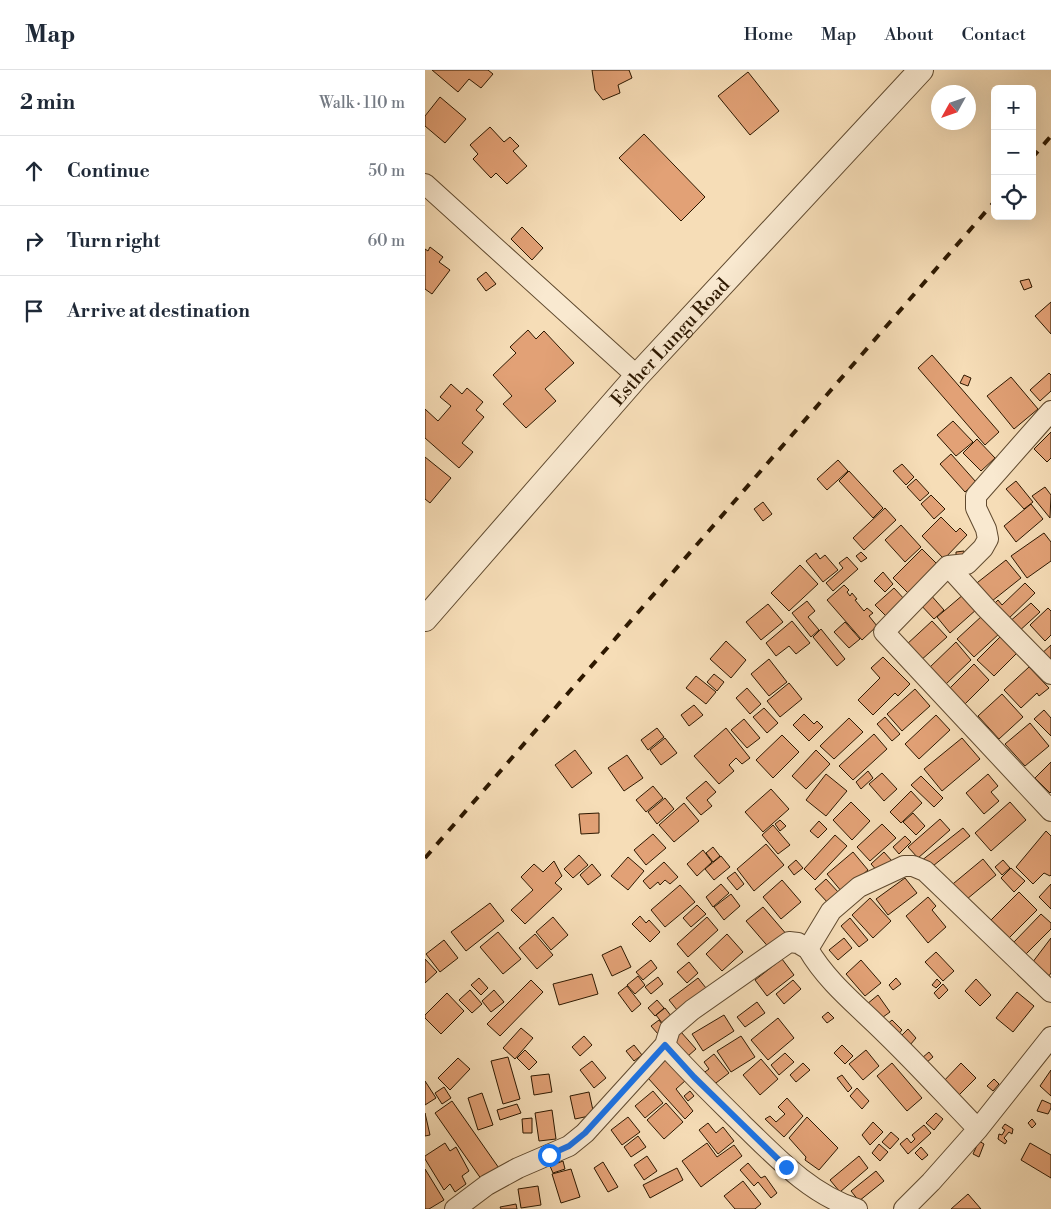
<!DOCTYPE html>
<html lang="en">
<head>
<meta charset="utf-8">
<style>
  body { margin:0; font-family:"Libre Bodoni",serif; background:#f6f6f7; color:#1f2937 }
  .controls { position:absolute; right:15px; top:15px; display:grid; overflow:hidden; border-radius:8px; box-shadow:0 5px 20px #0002 }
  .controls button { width:45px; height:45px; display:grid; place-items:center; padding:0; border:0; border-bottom:1px solid #e0e1e3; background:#fff; color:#1f2937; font:25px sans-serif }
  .compass { position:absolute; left:506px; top:15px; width:45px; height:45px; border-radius:50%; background:#fff; box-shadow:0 5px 20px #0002; rotate:230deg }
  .stop { position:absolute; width:15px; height:15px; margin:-11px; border:4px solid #1a73e8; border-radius:50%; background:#fff }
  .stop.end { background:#1a73e8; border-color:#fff; box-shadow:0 1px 5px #0008 }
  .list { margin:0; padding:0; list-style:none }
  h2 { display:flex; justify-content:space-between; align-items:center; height:65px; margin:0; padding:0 20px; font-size:21px }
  h2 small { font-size:16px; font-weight:400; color:#747a83 }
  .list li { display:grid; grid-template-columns:32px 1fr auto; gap:15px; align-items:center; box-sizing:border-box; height:70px; padding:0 20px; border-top:1px solid #e0e1e3 }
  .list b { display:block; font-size:19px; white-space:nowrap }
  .list em { font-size:16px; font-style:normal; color:#747a83 }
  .icon { flex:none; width:28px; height:28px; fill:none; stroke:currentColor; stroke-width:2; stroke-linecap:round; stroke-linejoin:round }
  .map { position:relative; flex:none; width:626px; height:1139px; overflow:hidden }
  header { display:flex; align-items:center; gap:30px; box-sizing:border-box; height:70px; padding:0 25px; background:#fff; border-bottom:1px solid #e0e1e3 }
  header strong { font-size:24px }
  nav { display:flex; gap:28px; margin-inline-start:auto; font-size:18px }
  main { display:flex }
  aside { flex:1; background:#fff }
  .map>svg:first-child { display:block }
  .building { fill:#e2a176; stroke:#2d1800 }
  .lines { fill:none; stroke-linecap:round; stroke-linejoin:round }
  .minor-casing { stroke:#5f492e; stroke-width:22 }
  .tertiary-casing { stroke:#5f492e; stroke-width:26 }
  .minor { stroke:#f9e9d0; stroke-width:20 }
  .tertiary { stroke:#f9e9d0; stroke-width:24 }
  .rail { stroke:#2d1800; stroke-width:4; stroke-dasharray:9 9; stroke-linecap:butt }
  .route { stroke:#1a73e8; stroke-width:6 }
  .labels { text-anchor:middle; stroke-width:4.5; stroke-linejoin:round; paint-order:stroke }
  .street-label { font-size:19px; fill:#2d1800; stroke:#f9e9d0 }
</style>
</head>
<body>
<header>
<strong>Map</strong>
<nav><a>Home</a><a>Map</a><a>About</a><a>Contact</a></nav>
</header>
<main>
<aside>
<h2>2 min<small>Walk · 110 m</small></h2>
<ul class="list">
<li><svg class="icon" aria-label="ahead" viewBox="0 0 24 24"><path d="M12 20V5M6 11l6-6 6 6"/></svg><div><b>Continue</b></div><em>50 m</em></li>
<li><svg class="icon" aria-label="right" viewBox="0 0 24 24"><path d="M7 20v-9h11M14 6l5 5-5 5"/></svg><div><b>Turn right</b></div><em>60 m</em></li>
<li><svg class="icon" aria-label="arrive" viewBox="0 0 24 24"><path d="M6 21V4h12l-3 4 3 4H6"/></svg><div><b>Arrive at destination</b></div></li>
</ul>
</aside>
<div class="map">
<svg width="626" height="1139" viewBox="0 0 626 1139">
  <rect width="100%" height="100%" fill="#f6ddb7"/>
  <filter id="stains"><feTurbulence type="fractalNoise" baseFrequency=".004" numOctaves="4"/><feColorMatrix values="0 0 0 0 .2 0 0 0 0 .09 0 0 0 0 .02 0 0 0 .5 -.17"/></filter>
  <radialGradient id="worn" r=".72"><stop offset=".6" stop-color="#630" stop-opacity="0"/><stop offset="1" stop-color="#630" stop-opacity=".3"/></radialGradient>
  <path class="building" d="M7 0H63L68 4 56 18 44 9 33 22Z
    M167 0H204L207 8 193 15 195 23 178 30 170 20Z
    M323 2 354 41 325 65 293 26Z
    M15 27 41 49 20 73 0 56V46Z
    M65 57 79 72 85 67 94 76 88 81 102 96 82 114 71 103 66 108 48 89 53 84 45 75Z
    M219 64 280 127 256 151 194 88Z
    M97 157 118 178 107 190 86 169Z
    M5 177 18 187 14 192 25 200 7 224 0 219V179L3 181Z
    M61 202 71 214 61 221 52 209Z
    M604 209 607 217 599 220 595 211Z
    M626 232V264L610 246Z
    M103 260 111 269 119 261 149 293 120 319 131 331 101 358 78 334 87 326 68 305 91 283 85 277Z
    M507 285 574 362 560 375 493 298Z
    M624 303 626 305V321L615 331 605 320Z
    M539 305 546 308 543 316 535 313Z
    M586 307 613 339 589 359 562 326Z
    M26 314 37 324 42 318 58 332 51 340 59 347 37 373 48 382 34 398 0 368V339L13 351 26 336 15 327Z
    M528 351 548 372 531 386 512 365Z
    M626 362V388L622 392 609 379Z
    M552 369 570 388 556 401 538 383Z
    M526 384 551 412 540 422 515 394Z
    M0 387 26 408 5 433 0 429Z
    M413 390 423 401 402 420 392 409Z
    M477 394 489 407 481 415 468 401Z
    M424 401 458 438 448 448 414 411Z
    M491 409 504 423 495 431 482 417Z
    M591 411 608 432 599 439 581 419Z
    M620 417 626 425 625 448 607 426Z
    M506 425 520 439 509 449 496 434Z
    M338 432 347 444 338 451 329 439Z
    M606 434 618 449 591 472 579 456Z
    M460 438 471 450 439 480 428 468Z
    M516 447 531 462 535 458 542 465 519 489 497 466Z
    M476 455 496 477 480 492 460 470Z
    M619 463 626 472V491L602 508 586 486Z
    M497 479 515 497 486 526 468 508Z
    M539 481 540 489 531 490V482Z
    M436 482 442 488 436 492 431 486Z
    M391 483 395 489 400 485 413 500 398 512 381 491Z
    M422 487 433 499 408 521 401 513 418 498 414 493Z
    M581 490 596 508 562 535 548 516Z
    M375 495 393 514 364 541 346 523Z
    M458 502 468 514 460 522 449 511Z
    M600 513 610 523 580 552 565 538 573 530 577 535Z
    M419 515 424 520 422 522 425 526 427 523 432 529 430 530 439 541 442 538 448 543 444 546 452 556 437 570 402 530Z
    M469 518 481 531 463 548 450 535Z
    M504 523 519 540 509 549 493 532Z
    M539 524 552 539 525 563 512 547Z
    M382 531 390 541 383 547 394 560 386 567 367 543Z
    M606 533 615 542 592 563 583 553Z
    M343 534 358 552 336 570 321 552Z
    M623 538 626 541V565L620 571 605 555Z
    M558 545 575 563 549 587 532 569Z
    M367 551 385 573 371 584 364 576 351 586 341 573Z
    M507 551 522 567 495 591 481 575Z
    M420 552 435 569 424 578 409 562Z
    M396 559 420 589 412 596 388 567Z
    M578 564 595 580 569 606 552 590Z
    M301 571 321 590 306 608 285 589Z
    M531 572 546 590 520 615 504 598Z
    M626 575V599L614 586Z
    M458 587 485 614 473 626 470 623 448 645 433 630 455 608 446 598Z
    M344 589 362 612 344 626 326 604Z
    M549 594 564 610 540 634 525 618Z
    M604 597 624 618 614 626 612 623 596 638 579 620Z
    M289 604 299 612 292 621 282 612Z
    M271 606 291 622 281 634 261 618Z
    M364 613 377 629 355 647 342 631Z
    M322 618 336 634 325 644 311 628Z
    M490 619 505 636 477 661 462 644Z
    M577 624 598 647 574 669 553 646Z
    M269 635 278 645 264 656 256 645Z
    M339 638 353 653 342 663 328 647Z
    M619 640 626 648V666L609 649Z
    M379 644 389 654 392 651 398 657 384 671 368 655Z
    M511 645 525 660 494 689 480 674Z
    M460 647 475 664 467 671 452 654Z
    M424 648 438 662 409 689 395 676Z
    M319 649 335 668 322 678 306 660Z
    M605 653 624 676 600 696 580 674Z
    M232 658 239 667 223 680 216 670Z
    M301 658 325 688 317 694 311 688 304 695 309 701 294 714 269 686Z
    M449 664 462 679 428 710 414 696Z
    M357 665 374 682 348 708 331 690Z
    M240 668 252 683 236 695 225 680Z
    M537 668 555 689 517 721 499 699Z
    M150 680 167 703 147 718 130 695Z
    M391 680 405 694 381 719 367 706Z
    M202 685 218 708 199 721 183 698Z
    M626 692V722L625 723 610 708Z
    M443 701 448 708 436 719 431 712Z
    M457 703 472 719 459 731 444 714Z
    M401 704 422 721 401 746 381 730Z
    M563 704 573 716 566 722 574 731 559 744 541 723Z
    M496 706 518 728 509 737 486 715Z
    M281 711 291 722 282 730 287 736 276 745 261 728Z
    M228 716 238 728 221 742 211 730Z
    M346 719 364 739 338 762 320 742Z
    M486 721 497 733 476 753 465 742Z
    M240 728 249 739 232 754 223 742Z
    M426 732 445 751 427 770 408 750Z
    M585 732 601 750 566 781 550 763Z
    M259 733 274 751 249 772 234 755Z
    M174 743V763L156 764 154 744Z
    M488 743 500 756 491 765 478 752Z
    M515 749 525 760 493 788 483 777Z
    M355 750 361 756 355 761 350 754Z
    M394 751 402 759 393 768 385 761Z
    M457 754 471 768 445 791 432 777Z
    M348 755 365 775 353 784 337 765Z
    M538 758 545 766 503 800 496 791Z
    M621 761 626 766V805L625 806 619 803 608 814 591 797Z
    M228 764 241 778 221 795 209 780Z
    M410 765 422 776 390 810 379 799Z
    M480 766 486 772 474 784 468 777Z
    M341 774 359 795 329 821 312 799Z
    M288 777 295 786 288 792 281 783Z
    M278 780 287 792 272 806 262 794Z
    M428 782 443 800 417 822 402 804Z
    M459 782 467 791 454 803 446 794Z
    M154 785 163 795 148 808 139 799Z
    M296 786 305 797 289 810 280 799Z
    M203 787 219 801 203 820 186 806Z
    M558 789 571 805 536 834 523 818Z
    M371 790 378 798 369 805 363 797Z
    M578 790 585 798 577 805 570 797Z
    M129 791 137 806 130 813 137 819 100 854 86 840 108 820 96 807 109 794 118 802Z
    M239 792 253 807 245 814 240 810 235 815 233 812 225 819 218 811Z
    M167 794 176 805 163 815 155 805Z
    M586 798 600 811 589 822 576 808Z
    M310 802 319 814 312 820 302 808Z
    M480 808 492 823 463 845 451 829Z
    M401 809 415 824 404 834 390 819Z
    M357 810 376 832 356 849 338 827Z
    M296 814 304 823 288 837 281 827Z
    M626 814V839L614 827Z
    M255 815 270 832 240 857 226 840Z
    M594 822 612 840 582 870 564 852Z
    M306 824 315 836 299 850 289 837Z
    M503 827 511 836 507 840 521 857 503 873 481 846Z
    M445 828 466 851 448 868 427 845Z
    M65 833 79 851 41 881 26 862Z
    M272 835 281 844 266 857 258 848Z
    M338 837 363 866 346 880 321 851Z
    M616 844 626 853V859L601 884 589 872Z
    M215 846 221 853 224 850 235 862 225 872 207 854Z
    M128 847 143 865 126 880 111 862Z
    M282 847 293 860 263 887 252 874Z
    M425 848 443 870 434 877 416 856Z
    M73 862 96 889 78 904 55 877Z
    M110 864 128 885 112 899 94 878Z
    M302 864 318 882 297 901 281 884Z
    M419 868 427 878 413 890 404 880Z
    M626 868V903L621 910 604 897Z
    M19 870 33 888 15 902 1 884Z
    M196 876 206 897 187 906 177 885Z
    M511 882 529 901 518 911 500 892Z
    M0 889 12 902 0 913Z
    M357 889 369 905 342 926 330 910Z
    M226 890 232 898 218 910 211 902Z
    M436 890 456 913 440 926 421 904Z
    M264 892 273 903 262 913 252 902Z
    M167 904 173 924 134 935 128 914Z
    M213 906 220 915 210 924 202 915Z
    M233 907 238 914 226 924 220 917Z
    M54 908 63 918 56 925 46 915Z
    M273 908 285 923 256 945 244 930Z
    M471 908 476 914 468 920 464 915Z
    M512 909 516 913 511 918 507 915Z
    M551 909 566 925 555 936 540 921Z
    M106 910 118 922 75 966 62 954Z
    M368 910 376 919 359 934 351 924Z
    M518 914 523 920 514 929 509 923Z
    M202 916 216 934 207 942 193 923Z
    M45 920 57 934 47 943 34 930Z
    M69 920 79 932 66 942 57 931Z
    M592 922 609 936 588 962 571 948Z
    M22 923 39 941 16 964 0 948V945Z
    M453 925 465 942 454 950 442 934Z
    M232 930 239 938 230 946 223 938Z
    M332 932 340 943 320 957 312 947Z
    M240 938 250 951 241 958 231 945Z
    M403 942 409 948 402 953 397 947Z
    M299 945 309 961 278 981 267 964Z
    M353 948 369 968 343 990 326 970Z
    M234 950 240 958 233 964 226 956Z
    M467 950 477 960 471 967 460 956Z
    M96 958 108 968 90 989 78 978Z
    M483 959 491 968 485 975 476 966Z
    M256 962 271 979 263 986 248 969Z
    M159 966 167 975 155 986 147 977Z
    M316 966 330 987 306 1002 292 981Z
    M209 975 217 985 209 991 201 981Z
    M417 975 428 986 420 994 409 983Z
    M100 980 112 992 104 1000 92 988Z
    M441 980 454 996 438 1010 424 994Z
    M504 982 508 987 501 993 497 988Z
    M360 983 369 992 354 1005 346 995Z
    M289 984 304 1003 287 1016 277 1004 284 999 279 992Z
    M83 987 95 1029 78 1034 66 991Z
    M33 988 45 999 25 1020 13 1008Z
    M241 989 261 1010 251 1019 268 1041 260 1049 223 1008Z
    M336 989 353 1009 335 1025 318 1005Z
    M167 991 181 1008 169 1018 155 1000Z
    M378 993 385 1000 371 1012 365 1005Z
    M467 993 497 1028 482 1041 452 1006Z
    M536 993 551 1008 530 1029 515 1015Z
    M626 1000V1026L615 1016Z
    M124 1004 127 1022 109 1025 106 1006Z
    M417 1005 427 1018 423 1022 412 1008Z
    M569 1009 574 1014 568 1021 562 1016Z
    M0 1011 11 1028 0 1035Z
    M19 1017 26 1028 17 1034 10 1023Z
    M432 1018 444 1031 437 1039 425 1026Z
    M228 1021 238 1033 220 1048 210 1036Z
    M265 1021 269 1026 263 1031 259 1026Z
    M164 1022 169 1045 150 1049 145 1026Z
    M57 1023 68 1055 53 1060 43 1028Z
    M362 1028 378 1046 359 1067 340 1049 345 1046 351 1052 360 1044 353 1037Z
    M617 1030 626 1034V1038L623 1044 612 1041Z
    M27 1031 76 1101 59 1113 10 1043Z
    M241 1033 258 1052 239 1069 222 1050Z
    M92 1034 96 1043 75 1050 72 1040Z
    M127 1040 131 1069 114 1071 110 1043Z
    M0 1043 5 1065 0 1066Z
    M511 1043 518 1049 509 1060 501 1053Z
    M203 1047 215 1062 197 1075 186 1060Z
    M382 1047 413 1078 394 1100 380 1090 381 1087 364 1068Z
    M107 1048V1063H98L97 1049Z
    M607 1049 611 1054 607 1058 603 1053Z
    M448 1052 458 1062 445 1075 437 1065Z
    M283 1053 291 1063 298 1057 309 1071 293 1084 274 1060Z
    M580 1054 588 1059 587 1064 584 1062 579 1068 582 1071 580 1074 573 1069 574 1064 577 1065 580 1060 577 1058Z
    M499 1055 506 1063 483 1084 475 1074 482 1068 486 1073 490 1069 487 1065Z
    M466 1062 474 1069 465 1079 457 1072Z
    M213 1066 221 1077 206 1087 199 1077Z
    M554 1071 559 1074 554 1087 548 1084Z
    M20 1073 25 1081 31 1077 44 1101 37 1106 41 1114 30 1122 25 1114 19 1120 0 1089V1086Z
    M282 1073 292 1087 309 1075 317 1086 276 1117 257 1091Z
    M605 1073 626 1085V1108L596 1090Z
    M454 1074 463 1082 455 1091 447 1083Z
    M496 1077 503 1085 497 1090 490 1083Z
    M222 1086 232 1101 219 1110 209 1095Z
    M434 1086 443 1098 415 1122 405 1110Z
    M138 1091 140 1099 128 1103 125 1096Z
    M178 1092 193 1117 183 1122 169 1098Z
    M323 1093 336 1108 340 1106 352 1123 346 1128 333 1112 329 1116 315 1100Z
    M252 1098 258 1110 225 1128 218 1115Z
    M0 1099 19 1130 4 1139H0Z
    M146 1099 155 1127 136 1133 127 1104Z
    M451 1101 459 1111 434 1131 426 1121Z
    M318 1111 336 1134 330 1139H310L299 1126Z
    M113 1116 116 1135 96 1138 93 1119Z
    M543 1124 556 1139H526Z
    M91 1134 92 1139H76L75 1137Z"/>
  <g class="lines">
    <g class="minor-casing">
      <path id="minor" d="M0 114 212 306
        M626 341 551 426V438L561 459 563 469 558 478 542 494 523 496 459 562 626 741
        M523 496 561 538 626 604
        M383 879 373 873 364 872 267 940 245 959 240 975C265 1003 291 1028 317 1054 351 1087 386 1125 432 1139
        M553 1059C522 1027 492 994 460 963 433 936 402 912 383 879L406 841 434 817 479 796H488L500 801 626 922
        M30 1139 62 1115 93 1098 144 1076 160 1063 240 975
        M479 1139 506 1112 553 1059 626 967"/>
    </g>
    <g class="tertiary-casing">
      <g id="tertiary">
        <path id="s1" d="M0 549 212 306 496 0"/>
      </g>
    </g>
    <use href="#minor" class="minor"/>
    <use href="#tertiary" class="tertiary"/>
    <path class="rail" d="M607 88 626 66
      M0 788 570 131"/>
  </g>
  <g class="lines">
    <path class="route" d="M124 1085 144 1076 160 1063 240 975 269 1007 361 1097"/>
  </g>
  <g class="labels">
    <g class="street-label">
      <text dy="7" stroke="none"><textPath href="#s1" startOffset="370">Esther Lungu Road</textPath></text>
    </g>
  </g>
  <rect width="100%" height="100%" filter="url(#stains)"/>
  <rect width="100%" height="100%" fill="url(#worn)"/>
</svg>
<div class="controls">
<button>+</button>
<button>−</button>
<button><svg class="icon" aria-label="locate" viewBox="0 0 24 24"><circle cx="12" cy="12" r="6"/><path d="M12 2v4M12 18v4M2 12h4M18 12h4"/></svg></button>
</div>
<svg class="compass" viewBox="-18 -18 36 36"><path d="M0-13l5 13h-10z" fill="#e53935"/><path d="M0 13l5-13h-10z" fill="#747a83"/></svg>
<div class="stop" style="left:124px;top:1085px"></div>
<div class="stop end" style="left:361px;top:1097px"></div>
</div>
</main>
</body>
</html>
